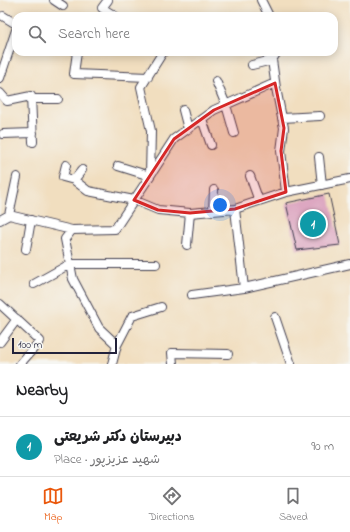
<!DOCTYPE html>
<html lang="en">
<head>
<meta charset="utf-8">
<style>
  body { margin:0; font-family:"Indie Flower","Playpen Sans Arabic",sans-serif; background:#f2f2f2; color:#202124 }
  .scale { position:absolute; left:12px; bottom:10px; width:105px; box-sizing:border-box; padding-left:4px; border:2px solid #22223b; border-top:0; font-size:11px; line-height:14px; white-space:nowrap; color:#22223b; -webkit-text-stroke:3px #f6f6f2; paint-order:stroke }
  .you { position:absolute; left:220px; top:205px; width:14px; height:14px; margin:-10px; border:3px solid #fff; border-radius:50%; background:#1a73e8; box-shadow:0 0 0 6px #1a73e833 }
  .badge { display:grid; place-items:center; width:26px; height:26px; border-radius:50%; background:#ea580c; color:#fff; font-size:13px; font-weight:700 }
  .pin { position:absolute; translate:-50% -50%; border:2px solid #fff; box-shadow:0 1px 4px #0006 }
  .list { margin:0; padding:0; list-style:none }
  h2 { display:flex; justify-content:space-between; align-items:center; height:52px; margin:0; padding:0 16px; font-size:17px }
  h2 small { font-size:13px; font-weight:400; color:#757577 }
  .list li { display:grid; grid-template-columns:26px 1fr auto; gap:12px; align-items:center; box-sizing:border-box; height:60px; padding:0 16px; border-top:1px solid #e0e0e0 }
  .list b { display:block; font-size:15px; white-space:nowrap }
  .list p { margin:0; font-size:13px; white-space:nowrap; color:#757577 }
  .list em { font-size:13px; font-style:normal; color:#757577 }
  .icon { flex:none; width:22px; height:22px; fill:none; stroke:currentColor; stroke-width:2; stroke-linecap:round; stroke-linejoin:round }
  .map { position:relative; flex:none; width:350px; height:364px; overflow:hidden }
  .search { position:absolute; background:#fff; box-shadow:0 2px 10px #0003; left:12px; right:12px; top:12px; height:44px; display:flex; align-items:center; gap:10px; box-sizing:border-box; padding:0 14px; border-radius:12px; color:#757577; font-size:15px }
  .sheet { height:112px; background:#fff }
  nav { display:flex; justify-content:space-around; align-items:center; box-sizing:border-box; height:56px; border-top:1px solid #e0e0e0; background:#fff; font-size:11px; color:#757577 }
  nav a { display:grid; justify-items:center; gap:2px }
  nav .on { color:#ea580c }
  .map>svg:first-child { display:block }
  .building { fill:#dda7c1 }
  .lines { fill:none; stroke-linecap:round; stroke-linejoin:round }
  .minor-casing { stroke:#413e4f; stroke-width:10 }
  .minor { stroke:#fff; stroke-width:8 }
  .marked { fill:#d62828; fill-opacity:0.2; stroke:#d62828; stroke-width:3; stroke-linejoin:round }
</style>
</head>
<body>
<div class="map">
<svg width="350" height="364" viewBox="0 0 350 364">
  <rect width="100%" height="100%" fill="#f6f6f2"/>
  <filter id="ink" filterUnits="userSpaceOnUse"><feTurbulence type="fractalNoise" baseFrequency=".025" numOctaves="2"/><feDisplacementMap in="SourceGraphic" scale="8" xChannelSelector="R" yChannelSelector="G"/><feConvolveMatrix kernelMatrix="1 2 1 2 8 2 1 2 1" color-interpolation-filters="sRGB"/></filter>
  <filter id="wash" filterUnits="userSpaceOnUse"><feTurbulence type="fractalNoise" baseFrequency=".012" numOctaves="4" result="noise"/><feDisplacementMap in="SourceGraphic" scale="16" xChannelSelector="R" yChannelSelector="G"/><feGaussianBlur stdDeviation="0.9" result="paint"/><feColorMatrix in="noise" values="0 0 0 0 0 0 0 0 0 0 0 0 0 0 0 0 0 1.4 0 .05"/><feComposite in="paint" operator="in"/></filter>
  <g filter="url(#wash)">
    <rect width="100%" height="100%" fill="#f1debf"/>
    <g id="blocks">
      <path class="building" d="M329 194 340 245 297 250 286 203Z"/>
    </g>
  </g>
  <g filter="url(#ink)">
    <use href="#blocks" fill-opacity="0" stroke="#413e4f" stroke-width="1"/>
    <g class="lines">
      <g class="minor-casing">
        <path id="minor" d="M54 0 63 6
          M108 0 102 8 115 16
          M261 0 269 16
          M3 16 16 24
          M77 52 74 74 148 77
          M277 52 272 60 276 88 284 128 281 151 286 192
          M252 65 272 60
          M0 78 16 30
          M216 81 226 105 234 133
          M0 93 7 101 31 96 33 142
          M31 99H58
          M183 110 188 129
          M282 118 320 116
          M202 119 211 145
          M3 134 33 133
          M319 157 322 185
          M66 165 63 177 74 180 88 191 134 200 158 210 190 213 235 209 286 192 350 179
          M118 166 150 176 174 139 214 110 275 83
          M250 176 259 201
          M74 180 82 170
          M235 209 244 288 350 264
          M213 211 214 190
          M9 215 17 177
          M0 220 9 215 72 230
          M187 245 190 213
          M26 249 31 220
          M34 284 70 264H156
          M192 295 244 288
          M0 304 40 341 20 364
          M275 317 291 364
          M0 342 17 319
          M117 345 132 316 161 307
          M112 364 117 345 99 328 73 279 65 239 72 230 115 229 150 176 151 131 141 87 163 52
          M173 364 172 353 228 354"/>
      </g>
      <use href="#minor" class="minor"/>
    </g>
  </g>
  <path class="marked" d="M275 83 284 128 281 151 286 192 235 209 190 213 158 210 134 200 174 139 214 110Z"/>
</svg>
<div class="scale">100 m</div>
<div class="you"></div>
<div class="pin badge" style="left:313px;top:224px;background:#0f9aa8">1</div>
<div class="search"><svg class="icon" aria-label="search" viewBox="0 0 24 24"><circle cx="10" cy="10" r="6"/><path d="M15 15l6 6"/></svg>Search here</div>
</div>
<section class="sheet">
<h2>Nearby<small></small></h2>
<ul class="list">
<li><span class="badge" style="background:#0f9aa8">1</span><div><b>دبیرستان دکتر شریعتی</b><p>Place · شهید عزیزپور</p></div><em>90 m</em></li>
</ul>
</section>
<nav>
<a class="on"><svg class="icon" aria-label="map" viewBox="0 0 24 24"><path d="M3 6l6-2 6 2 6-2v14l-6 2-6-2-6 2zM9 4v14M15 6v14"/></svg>Map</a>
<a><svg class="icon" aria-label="directions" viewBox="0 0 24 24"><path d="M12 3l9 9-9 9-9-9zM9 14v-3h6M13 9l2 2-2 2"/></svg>Directions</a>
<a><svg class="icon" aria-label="saved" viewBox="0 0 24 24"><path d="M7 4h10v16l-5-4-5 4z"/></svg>Saved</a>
</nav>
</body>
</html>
